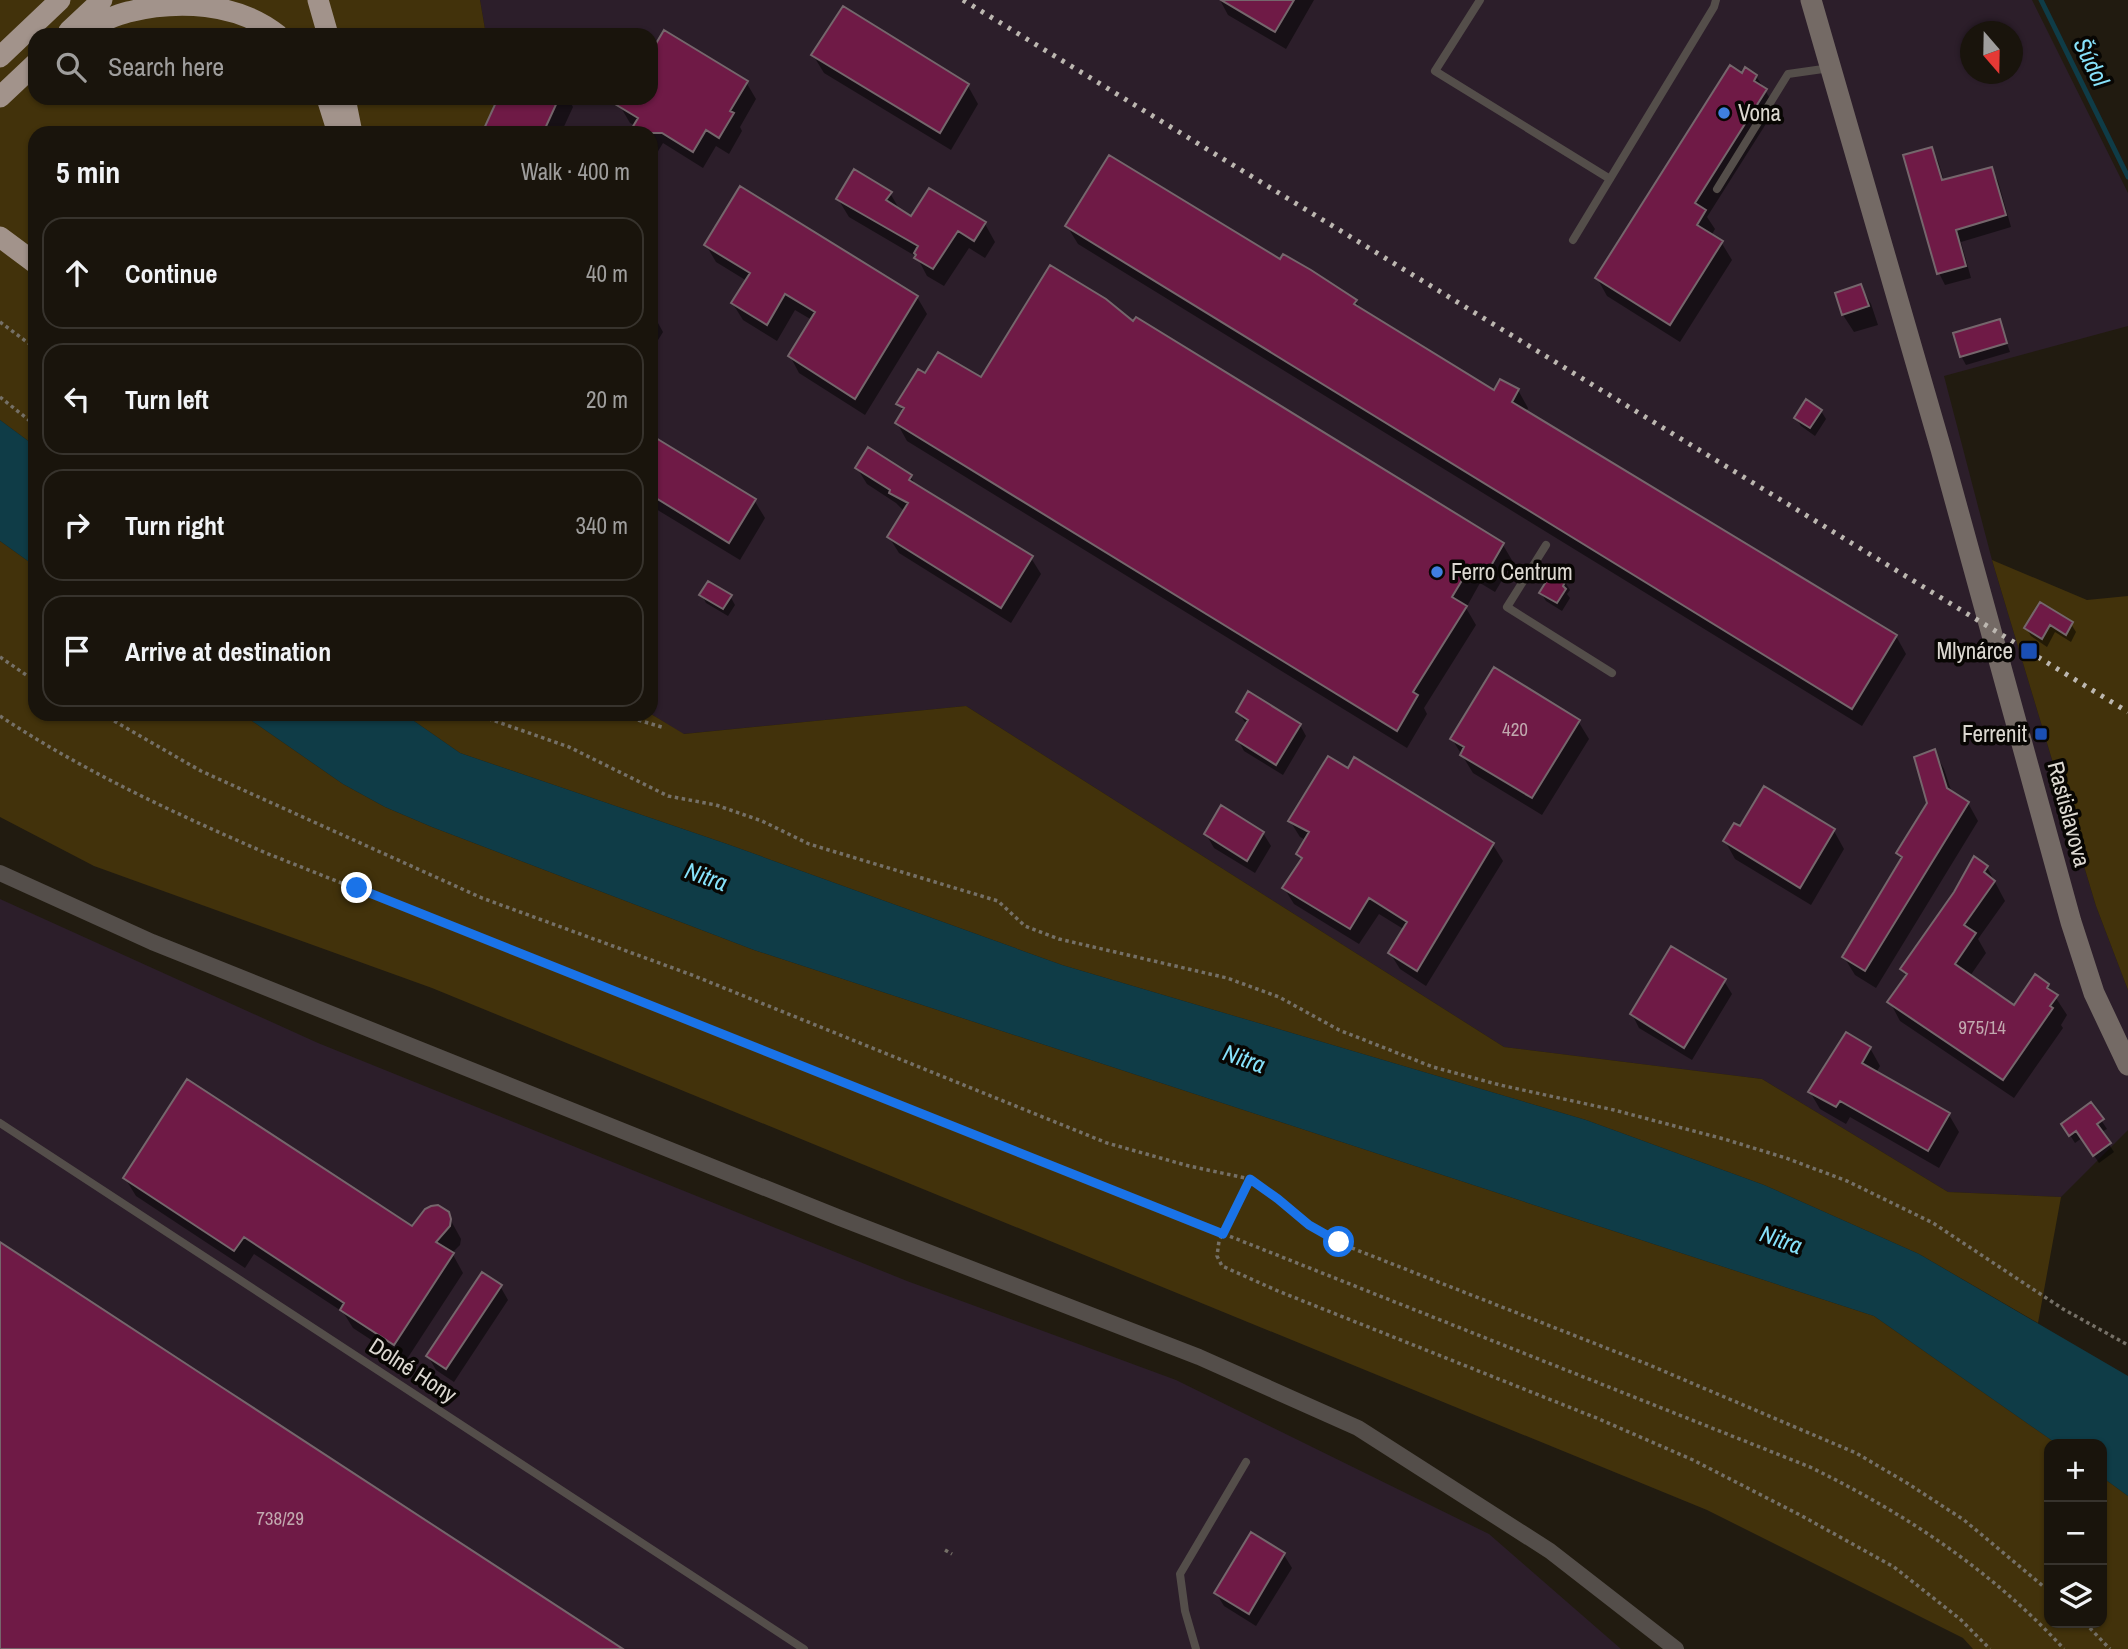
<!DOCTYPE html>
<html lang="en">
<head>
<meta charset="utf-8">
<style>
  body { margin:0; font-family:"Archivo Narrow",sans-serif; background:#26211a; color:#f1f3f6 }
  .controls { position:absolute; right:21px; bottom:21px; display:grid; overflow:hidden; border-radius:14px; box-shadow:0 2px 5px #0004 }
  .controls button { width:63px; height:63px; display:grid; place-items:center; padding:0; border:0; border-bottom:2px solid #37332d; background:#19140c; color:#f1f3f6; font:35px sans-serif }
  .compass { position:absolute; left:1960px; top:21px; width:63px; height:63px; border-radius:50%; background:#19140c; box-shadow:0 2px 5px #0004; rotate:160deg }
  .stop { position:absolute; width:21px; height:21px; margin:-16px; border:5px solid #1a73e8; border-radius:50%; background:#fff }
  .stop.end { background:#1a73e8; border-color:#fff; box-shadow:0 2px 7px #0008 }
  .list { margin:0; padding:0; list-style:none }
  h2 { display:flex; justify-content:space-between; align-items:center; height:91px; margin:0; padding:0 28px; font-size:30px }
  h2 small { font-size:23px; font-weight:400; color:#9f9e9d }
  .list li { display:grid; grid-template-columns:46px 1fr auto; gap:21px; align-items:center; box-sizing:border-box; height:112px; margin:0 14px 14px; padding:0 14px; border:2px solid #37332d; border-radius:21px }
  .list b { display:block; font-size:26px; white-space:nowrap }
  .list em { font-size:23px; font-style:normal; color:#9f9e9d }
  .icon { flex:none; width:38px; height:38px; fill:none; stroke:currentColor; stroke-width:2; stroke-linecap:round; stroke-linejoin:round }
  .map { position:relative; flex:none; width:2128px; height:1649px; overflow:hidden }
  .search { position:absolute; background:#19140c; box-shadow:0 2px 5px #0004; left:28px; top:28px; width:630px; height:77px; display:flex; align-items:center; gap:18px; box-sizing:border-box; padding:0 24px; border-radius:21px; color:#9f9e9d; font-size:26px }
  .panel { position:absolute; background:#19140c; box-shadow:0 2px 5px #0004; left:28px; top:126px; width:630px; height:595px; border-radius:21px }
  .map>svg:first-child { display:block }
  .industrial { fill:#2c1e2a; fill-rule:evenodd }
  .green { fill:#42320b }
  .water { fill:#0f3c47 }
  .shadow { fill:#0007 }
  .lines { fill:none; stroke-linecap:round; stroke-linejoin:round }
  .stream { stroke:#0f3c47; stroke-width:5 }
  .building { fill:#6f1a46; stroke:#75666c; stroke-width:2 }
  .path { stroke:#757067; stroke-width:3.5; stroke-dasharray:3.5 3.5; stroke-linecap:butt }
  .lane { stroke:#544e4a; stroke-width:8 }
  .street { stroke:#544e4a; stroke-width:16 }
  .secondary { stroke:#746a65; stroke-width:21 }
  .highway { stroke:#a2938b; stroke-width:21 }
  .rail { stroke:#bcb7b0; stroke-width:5; stroke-dasharray:3.5 7; stroke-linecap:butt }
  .route { stroke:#1a73e8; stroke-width:9 }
  .shop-dot { fill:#3f7fe0; stroke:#080603; stroke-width:2.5 }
  .transit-dot { fill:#1a4fb4; stroke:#080603; stroke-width:2.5 }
  .labels { text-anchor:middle; stroke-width:7; stroke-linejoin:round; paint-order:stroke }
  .number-label { font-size:19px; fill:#c1a8ae }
  .poi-label { font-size:23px; fill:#dcd8d1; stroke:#080603; text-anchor:start }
  .street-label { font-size:23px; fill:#dcd8d1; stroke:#080603 }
  .water-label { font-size:24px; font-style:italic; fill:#87e2fb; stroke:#080603 }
</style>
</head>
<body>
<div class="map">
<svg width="2128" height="1649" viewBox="0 0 2128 1649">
  <rect width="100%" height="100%" fill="#211b10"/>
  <path class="industrial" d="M480 0H2032L2128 193V326L1944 376 1992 560 2096 906 2128 990V1130L2061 1197 1948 1192 1762 1079 1504 1047 966 706 683 734 651 714V133H502L496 98H651V35H486ZM1970 32H2012V74H1970Z
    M0 899 318 1043 907 1281 1176 1380 1489 1534 1621 1649H0Z"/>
  <path class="green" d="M0 0H480L486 35H35V98H496L502 133H35V446L0 420Z
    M0 541 35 566V714H242L343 784 385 807 432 827 754 950 1874 1316 2057 1444H2049V1623H2102V1477L2128 1496V1649H1973L1963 1638 1707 1510 432 988 94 866 0 817Z
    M1992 560 2087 600 2128 596V990L2096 906Z
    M966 706 1504 1047 1762 1079 1948 1192 2061 1197 2038 1323 1919 1254 1764 1185 1586 1120 1062 965 727 844 460 753 404 714H651L684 734Z"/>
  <path class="water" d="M0 420 35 446V566L0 541Z
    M242 714H404L460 753 727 844 1062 965 1586 1120 1764 1185 1919 1254 2128 1376V1496L2102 1477V1444H2057L1874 1316 754 950 432 827 385 807 343 784Z"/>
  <path class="shadow" d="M1220 0H1314L1286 49 1228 15Z
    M844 8 968 86 978 104 951 150 824 73 813 55Z
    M651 55 746 82 756 99 740 127 742 131 729 154 716 146 703 168 663 143 651 163V133H631L636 126 630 123 620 106 625 98H651Z
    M1743 75 1756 76 1776 108 1707 217 1715 229 1711 236 1721 242 1732 260 1680 342 1607 296 1597 278Z
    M500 98H568L573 107 561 133H484Z
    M1931 149 1938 161 1944 181 1991 169 1998 181 2011 227 1961 242 1971 278 1945 285 1939 273Z
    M890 193 901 212 912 219 985 224 995 242 985 258 969 248 944 286 927 276 917 257 849 217 838 199Z
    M1067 226 1280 262 1356 301 1361 311 1494 393 1518 390 1528 408 1526 412 1896 636 1906 654 1862 726 1078 244Z
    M706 245 917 297 927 314 865 415 799 373 790 356 812 320 795 310 777 341 743 320 733 304 747 281 716 262Z
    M1861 287 1871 304 1878 325 1854 332 1843 315 1837 294Z
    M651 319 658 323 663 332 655 345 651 342Z
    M1136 320 1503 545 1513 562 1495 592 1480 583 1466 608 1476 625 1424 708 1427 714 1407 748 907 441 897 423 903 412 899 404 926 376 981 380 1134 323Z
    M1999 321 2010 352 1966 365 1961 356Z
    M1821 411 1826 419 1815 436 1801 426 1796 418Z
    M651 437 754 500 765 518 740 560 651 506Z
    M857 468 910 476 917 487 1031 558 1041 574 1011 623 899 553 889 537 905 512 896 503 867 484Z
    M1565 582 1570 590 1567 594 1570 598 1562 611 1546 601 1541 593Z
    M702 595 730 596 735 605 728 616 706 603Z
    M2040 605 2071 624 2076 632 2071 642 2055 632 2047 647 2031 636 2026 628Z
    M1238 712 1300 725 1306 736 1283 775 1244 751 1238 740 1247 725Z
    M1578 721 1589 739 1542 815 1473 773 1452 739Z
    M1934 751 1944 769 1952 793 1968 803 1978 821 1876 988 1855 975 1844 957 1902 860 1898 853 1929 803Z
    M1355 760 1493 845 1503 861 1426 986 1400 969 1390 953 1405 930 1379 914 1359 944 1294 904 1284 888 1302 861 1298 854 1306 840 1300 837 1290 821 1348 770Z
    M1740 829 1834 831 1844 849 1811 905 1735 859 1725 841Z
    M1263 833 1271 846 1255 873 1214 848 1206 834Z
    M1987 867 2005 901 1978 939 1986 953 1970 976 2014 1007 2048 986 2067 1015 2061 1025 2063 1028 2014 1098 1900 1021 1890 1002 1906 977 1902 969Z
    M1724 981 1732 994 1692 1060 1639 1028 1632 1014Z
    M1870 1048 1880 1066 1876 1073 1949 1115 1959 1132 1939 1168 1850 1117 1846 1124 1820 1109 1810 1092Z
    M2091 1105 2107 1129 2101 1132 2114 1152 2099 1163 2082 1138 2075 1143 2068 1132Z
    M125 1178 413 1229 445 1210 461 1239 460 1245 452 1253 463 1273 405 1362 353 1328 343 1312 254 1254 245 1268 136 1196Z
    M500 1286 508 1300 454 1382 436 1370 428 1356Z
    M1252 1535 1284 1555 1292 1568 1256 1626 1224 1606 1216 1593Z"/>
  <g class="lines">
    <path class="stream" d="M2041 0 2128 177"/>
  </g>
  <path class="building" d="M1221 0H1294L1275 32Z
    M843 6 969 84 940 133 811 55Z
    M664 30 748 81 730 111 734 113 719 138 706 130 693 152 662 133H629L638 118 605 98H651V52Z
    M1730 65 1742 73 1745 67 1757 75 1754 81 1767 89 1695 203 1706 210 1697 225 1723 241 1670 325 1595 278Z
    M498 98H559L543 133H482Z
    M1932 147 1942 180 1992 167 2006 215 1956 230 1966 266 1937 274 1903 155Z
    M1109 155 1280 259 1283 254 1311 270 1357 300 1354 304 1494 390 1500 379 1519 389 1512 402 1897 635 1852 709 1065 226Z
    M854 169 892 192 886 200 911 216 929 188 986 222 974 241 958 231 933 269 914 258 916 255 914 253 918 246 836 199Z
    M740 186 918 296 855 399 788 356 815 312 785 294 767 325 731 303 750 273 704 245Z
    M1050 265 1106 299 1133 321 1136 317 1504 543 1485 576 1470 567 1452 597 1467 606 1413 692 1418 695 1397 731 895 423 904 408 896 404 918 369 925 373 938 352 981 377Z
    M1861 284 1869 306 1842 315 1835 293Z
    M2000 319 2007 343 1960 357 1953 333Z
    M1806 399 1822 410 1810 428 1794 418Z
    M651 435 756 499 729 543 651 495Z
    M868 447 912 475 909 480 1033 556 1001 608 887 537 908 503 889 493 890 490 855 468Z
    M1552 572 1566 580 1563 586 1566 589 1557 603 1539 593Z
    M708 581 732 595 723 609 699 595Z
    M2040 602 2073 622 2066 635 2050 625 2042 639 2024 628Z
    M1494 667 1580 720 1532 798 1460 755 1464 747 1450 739Z
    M1248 691 1301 724 1276 765 1236 740 1248 720 1236 712Z
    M1935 749 1947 788 1969 802 1865 971 1842 957 1902 857 1896 853 1927 803 1914 757Z
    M1328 756 1348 768 1354 757 1494 843 1417 971 1388 953 1407 922 1369 898 1350 929 1282 888 1302 858 1296 854 1309 832 1288 821Z
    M1764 786 1835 829 1800 888 1723 841 1734 823 1740 826Z
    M1221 805 1264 832 1247 861 1204 834Z
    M1974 856 1988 866 1984 872 1995 881 1964 925 1976 933 1955 964 2014 1005 2035 974 2049 984 2047 988 2058 995 2050 1006 2053 1008 2003 1080 1887 1002 1907 974 1900 969 1954 892Z
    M1671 946 1726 979 1684 1048 1630 1014Z
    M1846 1032 1871 1047 1862 1063 1950 1113 1928 1151 1840 1101 1836 1107 1808 1092Z
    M187 1079 412 1226 425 1209 431 1206 438 1205 449 1212 451 1219 450 1226 436 1242 454 1253 394 1345 340 1310 344 1303 244 1237 234 1251 123 1178Z
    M2091 1102 2104 1119 2097 1124 2111 1143 2093 1156 2076 1131 2069 1136 2061 1124Z
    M0 1242 223 1388 623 1649H0Z
    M482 1272 502 1285 446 1369 426 1356Z
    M1251 1532 1285 1553 1249 1614 1214 1593Z"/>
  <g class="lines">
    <path class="path" d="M0 322 35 348
      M0 397 35 425
      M0 657 35 681
      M102 714 201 771 482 898 692 975 1107 1143 1189 1166 1250 1179 1260 1185 1309 1225 1339 1243 1647 1364 1856 1453 1907 1483 1964 1520 2049 1591
      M475 714 569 747 668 796 716 805 762 821 809 844 998 901 1025 926 1059 939 1227 978 1279 997 1339 1030 1433 1067 1500 1085 1614 1110 1724 1139 1786 1158 1847 1181 1933 1223 2063 1309 2128 1345
      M618 714 665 728
      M0 716C83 771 174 813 266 853L1810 1467C1906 1514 1991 1570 2064 1649
      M1250 1179 1219 1241 1217 1256 1222 1266 1278 1291 1599 1419 1693 1460 1802 1516 1894 1567 1960 1619 1990 1649
      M945 1550 952 1554
      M2085 1623 2110 1649"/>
    <path class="lane" d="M1480 0 1435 71 1610 179
      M1717 189 1788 74 1830 68
      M1573 240 1714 7 1716 0
      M1546 545 1507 607 1612 673
      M0 1123 804 1649
      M1196 1649 1185 1611 1180 1574 1246 1462"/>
    <path class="street" d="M0 873 152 942 840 1218 1199 1357 1358 1428 1550 1551 1676 1649"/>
    <path class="secondary" d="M1811 0 1941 449 2071 922 2094 993 2128 1065"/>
    <path class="highway" d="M318 0 328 35
      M69 31 102 0
      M73 35C90 27 109 17 128 12 177 0 237 2 278 35
      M0 57 60 0
      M0 97 35 64
      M327 98 338 133
      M345 98 352 133
      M0 237 35 263"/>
    <path class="rail" d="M963 0 2128 712"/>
  </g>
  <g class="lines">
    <path class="route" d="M357 888 1223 1234 1250 1179 1278 1199 1309 1225 1339 1242"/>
  </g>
  <g class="shop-dot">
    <circle cx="1724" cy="113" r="7"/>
    <circle cx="1437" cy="572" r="7"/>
  </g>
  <g class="transit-dot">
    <rect x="2020" y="642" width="18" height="18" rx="3.5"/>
    <rect x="2034" y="727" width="14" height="14" rx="3.5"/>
  </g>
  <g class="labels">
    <g class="number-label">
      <text x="1515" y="736">420</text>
      <text x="1982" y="1034">975/14</text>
      <text x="280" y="1525">738/29</text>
    </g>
    <g class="poi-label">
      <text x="1738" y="121">Vona</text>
      <text x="1451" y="580">Ferro Centrum</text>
      <text x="2013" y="659" text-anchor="end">Mlynárce</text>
      <text x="2027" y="742" text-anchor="end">Ferrenit</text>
    </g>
    <g class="street-label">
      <text transform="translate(2069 814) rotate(75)" y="8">Rastislavova</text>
      <text transform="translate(413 1370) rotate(33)" y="8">Dolné Hony</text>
    </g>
    <g class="water-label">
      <text transform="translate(2091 62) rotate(64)" y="8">Šúdol</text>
      <text transform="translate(706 877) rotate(19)" y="8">Nitra</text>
      <text transform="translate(1244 1059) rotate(19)" y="8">Nitra</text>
      <text transform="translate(1781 1240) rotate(19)" y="8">Nitra</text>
    </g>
  </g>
</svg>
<div class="controls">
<button>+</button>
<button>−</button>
<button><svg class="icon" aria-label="layers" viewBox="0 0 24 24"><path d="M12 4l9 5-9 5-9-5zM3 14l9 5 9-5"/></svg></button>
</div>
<svg class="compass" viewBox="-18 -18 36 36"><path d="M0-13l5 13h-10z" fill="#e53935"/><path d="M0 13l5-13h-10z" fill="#9f9e9d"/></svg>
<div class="stop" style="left:1339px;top:1242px"></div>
<div class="stop end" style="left:357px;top:888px"></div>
<div class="search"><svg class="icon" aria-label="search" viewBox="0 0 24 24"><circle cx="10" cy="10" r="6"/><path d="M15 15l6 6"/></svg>Search here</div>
<section class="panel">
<h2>5 min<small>Walk · 400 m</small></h2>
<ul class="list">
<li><svg class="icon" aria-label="ahead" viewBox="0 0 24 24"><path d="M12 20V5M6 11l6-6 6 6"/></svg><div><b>Continue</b></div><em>40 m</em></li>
<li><svg class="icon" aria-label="left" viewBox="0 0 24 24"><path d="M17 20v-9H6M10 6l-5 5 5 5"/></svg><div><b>Turn left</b></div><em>20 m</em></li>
<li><svg class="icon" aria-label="right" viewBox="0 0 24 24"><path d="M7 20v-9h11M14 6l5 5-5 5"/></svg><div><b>Turn right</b></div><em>340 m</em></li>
<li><svg class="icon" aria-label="arrive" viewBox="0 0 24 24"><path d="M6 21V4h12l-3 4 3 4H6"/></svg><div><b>Arrive at destination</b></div></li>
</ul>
</section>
</div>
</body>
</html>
